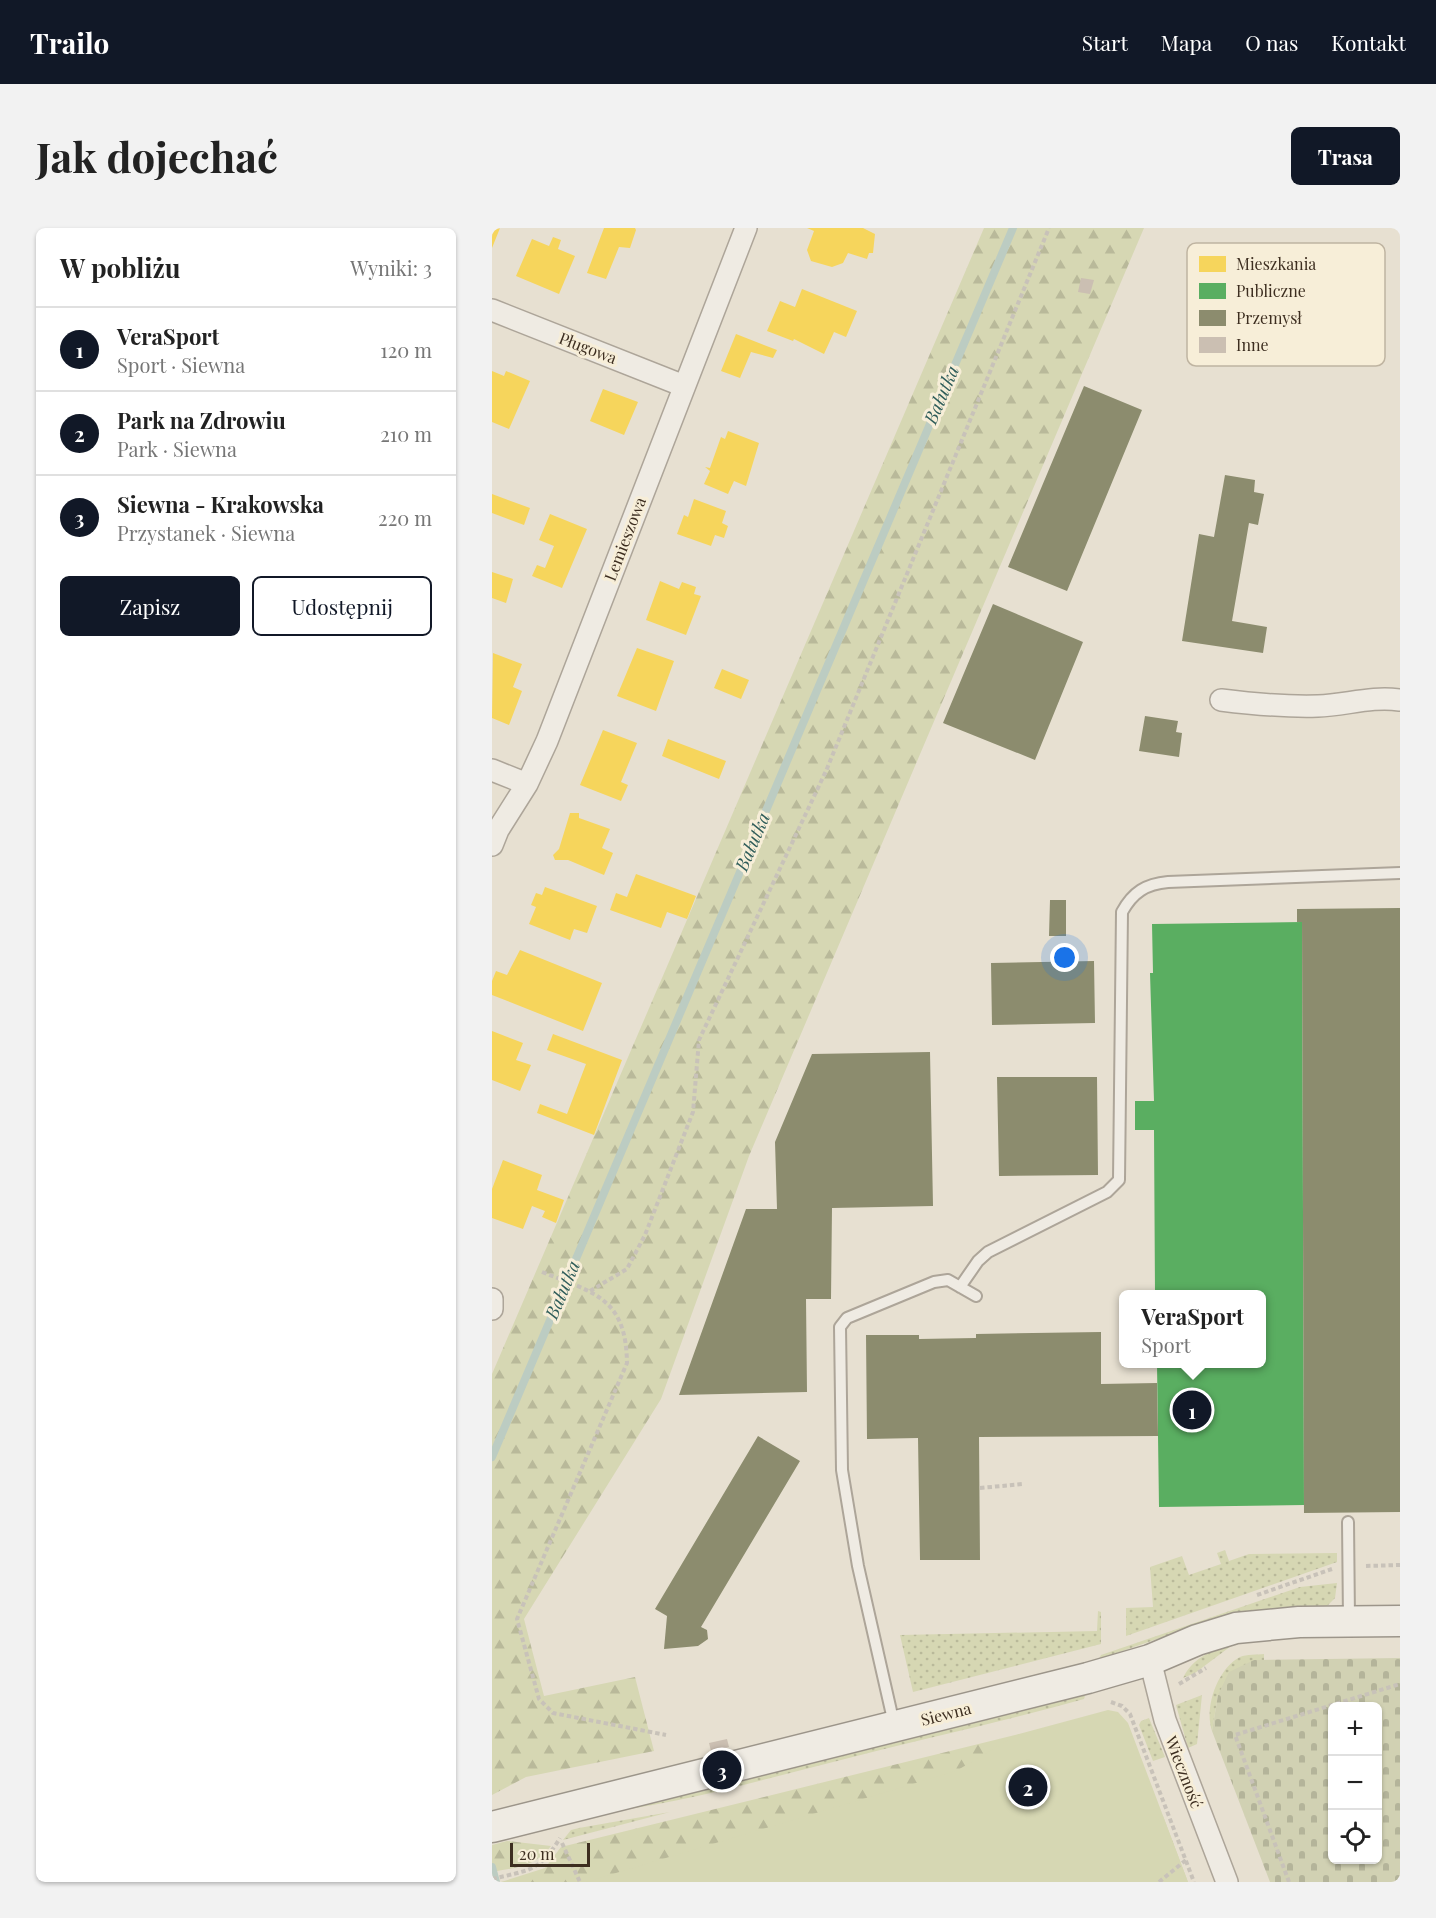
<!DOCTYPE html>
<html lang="pl">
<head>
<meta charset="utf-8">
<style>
  body { margin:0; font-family:"Playfair Display",serif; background:#f2f2f2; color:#222 }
  .controls { position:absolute; right:18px; bottom:18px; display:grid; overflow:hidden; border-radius:9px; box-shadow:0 2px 4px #0004 }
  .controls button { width:54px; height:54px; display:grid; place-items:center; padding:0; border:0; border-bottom:2px solid #e0e0e0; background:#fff; color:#222; font:30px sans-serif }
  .scale { position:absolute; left:18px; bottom:15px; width:80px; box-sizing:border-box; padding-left:6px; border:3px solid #3d2e20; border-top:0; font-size:16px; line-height:21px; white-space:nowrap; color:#3d2e20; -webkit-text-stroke:4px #f7eed8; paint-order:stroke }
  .you { position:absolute; left:573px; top:730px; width:21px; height:21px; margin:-15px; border:4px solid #fff; border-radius:50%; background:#1a73e8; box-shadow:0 0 0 9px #1a73e833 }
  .badge { display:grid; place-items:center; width:39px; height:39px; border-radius:50%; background:#111827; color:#fff; font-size:20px; font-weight:700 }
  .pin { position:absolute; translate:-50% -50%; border:3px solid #fff; box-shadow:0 2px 6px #0006 }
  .popup { position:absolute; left:627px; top:1062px; width:147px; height:78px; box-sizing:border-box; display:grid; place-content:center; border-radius:9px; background:#fff; filter:drop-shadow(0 2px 4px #0005); font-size:20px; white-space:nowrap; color:#767676 }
  .popup b { font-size:22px; color:#222 }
  .popup::after { content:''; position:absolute; left:50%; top:100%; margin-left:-12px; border:12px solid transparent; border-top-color:#fff }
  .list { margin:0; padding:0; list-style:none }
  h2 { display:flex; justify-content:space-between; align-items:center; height:78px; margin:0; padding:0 24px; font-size:26px }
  h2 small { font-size:20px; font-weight:400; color:#767676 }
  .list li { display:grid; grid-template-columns:39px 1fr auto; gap:18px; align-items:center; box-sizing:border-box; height:84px; padding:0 24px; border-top:2px solid #e0e0e0 }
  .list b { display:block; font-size:22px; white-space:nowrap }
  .list p { margin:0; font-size:20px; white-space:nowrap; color:#767676 }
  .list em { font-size:20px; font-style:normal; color:#767676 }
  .actions { display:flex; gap:12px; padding:18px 24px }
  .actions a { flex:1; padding:14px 0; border:2px solid #111827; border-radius:9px; text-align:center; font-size:21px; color:#111827 }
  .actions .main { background:#111827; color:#fff }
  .icon { flex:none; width:33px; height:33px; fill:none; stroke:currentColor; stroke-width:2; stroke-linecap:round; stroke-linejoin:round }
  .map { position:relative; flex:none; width:908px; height:1654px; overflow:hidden; border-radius:9px }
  header { display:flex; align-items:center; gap:36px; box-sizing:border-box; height:84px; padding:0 30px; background:#111827; color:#fff }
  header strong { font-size:28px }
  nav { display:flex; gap:33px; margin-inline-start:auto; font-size:21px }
  .intro { display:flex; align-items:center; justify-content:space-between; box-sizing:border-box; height:144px; padding:0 36px }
  h1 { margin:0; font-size:42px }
  .button { padding:15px 27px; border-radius:9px; background:#111827; color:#fff; font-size:21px; font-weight:700 }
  main { display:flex; gap:36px; padding:0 36px }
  aside { flex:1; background:#fff; border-radius:9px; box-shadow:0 2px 4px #0004 }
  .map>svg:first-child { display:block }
  .grass { fill:url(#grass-dots) }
  .forest { fill:url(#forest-firs) }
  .cemetery { fill:url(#cemetery-stones); fill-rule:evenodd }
  .park { fill:#d6d7b3 }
  .homes { fill:#f6d55c }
  .public { fill:#5aae61 }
  .industry { fill:#8c8c6e }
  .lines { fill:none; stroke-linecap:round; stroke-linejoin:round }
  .stream { stroke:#bcccc2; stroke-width:8 }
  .building { fill:#cbbfb2 }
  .lane-casing { stroke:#ada599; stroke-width:14 }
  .street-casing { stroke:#ada599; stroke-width:24 }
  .secondary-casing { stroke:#9c958a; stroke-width:33 }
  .path { stroke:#c8c2b9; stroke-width:4; stroke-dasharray:4.5 3; stroke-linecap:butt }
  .lane { stroke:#efebe3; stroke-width:10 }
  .street { stroke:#efebe3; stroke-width:21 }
  .secondary { stroke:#efebe3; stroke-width:30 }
  .labels { text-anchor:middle; stroke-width:6; stroke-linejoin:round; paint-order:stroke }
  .street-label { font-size:16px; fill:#3d2e20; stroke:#f7eed8 }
  .water-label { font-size:18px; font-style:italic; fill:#2f5d5a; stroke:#f7eed8 }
  .key { fill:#f7eed8; stroke:#bfb4a1; stroke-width:1.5 }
  .key-label { font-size:16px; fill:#3d2e20 }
</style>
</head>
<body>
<header>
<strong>Trailo</strong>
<nav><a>Start</a><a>Mapa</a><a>O nas</a><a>Kontakt</a></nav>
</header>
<div class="intro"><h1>Jak dojechać</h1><a class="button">Trasa</a></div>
<main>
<aside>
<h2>W pobliżu<small>Wyniki: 3</small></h2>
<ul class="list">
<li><span class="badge">1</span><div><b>VeraSport</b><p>Sport · Siewna</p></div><em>120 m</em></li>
<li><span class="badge">2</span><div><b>Park na Zdrowiu</b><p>Park · Siewna</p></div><em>210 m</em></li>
<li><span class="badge">3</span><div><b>Siewna - Krakowska</b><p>Przystanek · Siewna</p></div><em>220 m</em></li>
</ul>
<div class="actions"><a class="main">Zapisz</a><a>Udostępnij</a></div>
</aside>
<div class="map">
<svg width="908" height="1654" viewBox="0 0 908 1654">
  <defs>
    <pattern id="grass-dots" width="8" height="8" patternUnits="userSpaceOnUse" patternTransform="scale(1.5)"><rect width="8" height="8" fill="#d6d7b3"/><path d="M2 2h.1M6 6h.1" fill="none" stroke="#b9b99a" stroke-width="1.8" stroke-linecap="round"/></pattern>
    <pattern id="forest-firs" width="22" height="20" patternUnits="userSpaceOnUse" patternTransform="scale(1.5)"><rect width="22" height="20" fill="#d6d7b3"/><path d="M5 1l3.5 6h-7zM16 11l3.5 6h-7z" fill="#b9b99a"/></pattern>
    <pattern id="cemetery-stones" width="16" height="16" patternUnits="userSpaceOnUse" patternTransform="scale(1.5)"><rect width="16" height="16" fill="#d1d1b3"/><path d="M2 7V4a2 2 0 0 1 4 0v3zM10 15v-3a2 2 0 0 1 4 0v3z" fill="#b4b49a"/></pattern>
  </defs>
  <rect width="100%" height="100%" fill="#e7e0d1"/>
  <path class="grass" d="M733 1322 737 1333 757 1326 845 1325V1334L634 1408V1380L661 1379 658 1339 690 1328 697 1347 729 1336 725 1325Z
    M845 1355 843 1370 834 1379 744 1384 607 1431 609 1427 808 1359Z
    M606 1383 609 1384V1416L421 1464 408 1407 605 1403Z
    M743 1415 703 1445 691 1450C701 1429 722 1421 743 1415Z
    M772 1426V1432H762L726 1467 720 1503C712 1480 725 1441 748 1429 755 1426 764 1427 772 1426Z
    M590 1466 593 1468 592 1471C511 1494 430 1511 349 1532 275 1550 204 1572 128 1582Z
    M710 1467 705 1516 696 1520 684 1477Z
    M657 1490 673 1529 661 1533 647 1497 649 1493Z
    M178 1584 71 1612 79 1602 87 1600Z"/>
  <path class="forest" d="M492 0H652L257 928 169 1171 32 1391 52 1468 143 1449 162 1523 34 1549 0 1567V1146Z
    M527 1506 671 1588 696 1654H9L53 1640 69 1619Z
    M15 1613 59 1618C45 1638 23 1640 0 1644V1617Z"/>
  <path class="cemetery" d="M908 1430V1654H778L720 1503 726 1467 737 1444 762 1432ZM840 1478H886V1632H840Z"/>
  <path class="park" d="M616 1482 626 1484 636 1495 696 1654H94L464 1543 527 1506Z"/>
  <path class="homes" d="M0 0H8L0 20Z
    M112 0H143L144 2 138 20 127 19 114 51 95 45Z
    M315 0H371L383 6 381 25H377L375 31 356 25 351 35 340 39 319 33 315 22 322 3Z
    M61 9 69 12 66 21 83 28 67 66 24 48 40 11 57 18Z
    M310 61 365 83 354 109 342 104 332 126 302 111 301 113 275 103 288 73 303 79Z
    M244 106 285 122 281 130 259 124 248 150 229 143Z
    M0 143 12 148 14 143 38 153 17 201 0 194Z
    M111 161 146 174 132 207 98 193Z
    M236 203 267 215 254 258 242 253 236 266 212 256 218 243 213 239 218 240 229 209 233 211Z
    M0 266 38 280 32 297 0 285Z
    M202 271 234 283 230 295 236 298 232 310 223 307 219 318 185 306 192 287 196 289Z
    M58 286 95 301 70 360 40 348 45 337 53 340 62 318 47 312Z
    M0 344 21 351 14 375 0 370Z
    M168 353 187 361 190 354 204 359 202 366 209 368 194 407 154 392Z
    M145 420 182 433 164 483 125 468Z
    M1 425 30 436 21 459 30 463 17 497 0 490Z
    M230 441 257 452 249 471 222 460Z
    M111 502 145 515 129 554 136 557 129 573 88 557Z
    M176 511 234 533 227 551 170 528Z
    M78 585H87V590L118 601 110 620 121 625 112 647 76 632H63L61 627 67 621Z
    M144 646 204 668 195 691 175 684 169 700 118 682 124 665 135 669Z
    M53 659 105 678 95 705 82 701 78 712 37 696 44 679 39 677 44 665 50 667Z
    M28 722 110 755 91 803 0 767V753L4 743 15 747Z
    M0 803 31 815 24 832 39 837 28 863 0 852Z
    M61 806 130 832 102 907 45 885 48 876 75 886 94 836 55 822Z
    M11 932 50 947 45 962 72 972 64 995 50 989 53 983 40 978 31 1001 0 990V961Z"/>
  <path class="public" d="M810 694 812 1277 667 1279 665 1136H769V1066H663L662 902H643V873H662L658 745H661L660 696Z"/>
  <path class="industry" d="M592 158 650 182 575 363 516 339Z
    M733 247 763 252 762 264 772 266 766 297 757 295 740 393 775 399 771 425 690 413 707 306 722 309Z
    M501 376 591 414 543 532 451 495Z
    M653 488 686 493 684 504 690 505 687 529 647 523Z
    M558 672H574V708H557Z
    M908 680V1284L812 1285 810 694H805V681Z
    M602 733 603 795 500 797 499 735Z
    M438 824 441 978 340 980 339 1071H314L315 1164 187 1167 254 981H285L283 914 320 826Z
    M505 849H605L606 947 507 948Z
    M609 1104V1156L665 1155 666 1208 487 1209 488 1332H428L426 1210 375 1211 374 1107H427V1111L484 1110V1106Z
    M266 1208 308 1233 209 1399 215 1402 216 1411 206 1418 172 1421 175 1388 163 1381Z"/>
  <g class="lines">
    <path class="stream" d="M0 1229 521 0
      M0 1639 4 1654"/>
  </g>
  <path class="building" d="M589 50 602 52 598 66 586 64Z
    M235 1511 237 1519 219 1523 217 1515Z"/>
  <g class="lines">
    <g class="lane-casing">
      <path id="lane" d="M468 1059 486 1033 496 1024 615 964 627 952 630 684C641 664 654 656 676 654L908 645
        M856 1294 857 1390
        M402 1496 366 1338 350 1242 348 1099 355 1090 442 1054 456 1052 484 1068"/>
    </g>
    <g class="street-casing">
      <path id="street" d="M0 82 192 158
        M729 472C761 476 793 479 826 478 854 477 879 468 908 472
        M0 542 35 556
        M0 617 6 602 35 556 55 513 254 0
        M0 1071V1081
        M658 1432 673 1492 735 1654"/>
    </g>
    <g class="secondary-casing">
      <path id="secondary" d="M0 1599 596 1450 658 1432 705 1412 744 1400 807 1394 908 1393"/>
    </g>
    <path class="path" d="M50 1044C103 1065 134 1070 135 1135L25 1391 47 1471 61 1485 174 1507
      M98 1063 135 1041 153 1007 201 884 207 812 334 543 557 0
      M488 1260 531 1256
      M874 1338 908 1337
      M765 1367 840 1341
      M687 1456 714 1440
      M619 1474 630 1478 638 1486 702 1654
      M70 1615 88 1654
      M0 1651C37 1642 47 1644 68 1610
      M667 1654 694 1632
      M797 1654 743 1507 908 1456"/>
    <use href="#lane" class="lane"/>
    <use href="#street" class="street"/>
    <use href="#secondary" class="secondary"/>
  </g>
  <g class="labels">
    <g class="street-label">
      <text transform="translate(96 120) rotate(21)" y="6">Pługowa</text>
      <text transform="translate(133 311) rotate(-69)" y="6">Lemieszowa</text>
      <text transform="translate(454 1486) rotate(-14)" y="6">Siewna</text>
      <text transform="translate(692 1544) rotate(69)" y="6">Wieczność</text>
    </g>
    <g class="water-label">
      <text transform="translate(450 167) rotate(-67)" y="6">Bałutka</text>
      <text transform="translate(261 614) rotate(-67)" y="6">Bałutka</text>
      <text transform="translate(71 1062) rotate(-67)" y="6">Bałutka</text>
    </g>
  </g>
  <rect x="695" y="15" width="198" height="123" rx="9" class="key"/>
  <rect x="707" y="28" width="27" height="16" fill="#f6d55c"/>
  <rect x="707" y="55" width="27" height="16" fill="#5aae61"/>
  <rect x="707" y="82" width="27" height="16" fill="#8c8c6e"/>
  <rect x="707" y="109" width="27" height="16" fill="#cbbfb2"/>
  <g class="key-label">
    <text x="744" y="42">Mieszkania</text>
    <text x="744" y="69">Publiczne</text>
    <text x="744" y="96">Przemysł</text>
    <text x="744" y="123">Inne</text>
  </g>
</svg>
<div class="controls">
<button>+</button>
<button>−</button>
<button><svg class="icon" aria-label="locate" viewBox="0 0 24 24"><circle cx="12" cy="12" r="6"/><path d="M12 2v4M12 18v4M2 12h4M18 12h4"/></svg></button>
</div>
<div class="scale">20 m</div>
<div class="you"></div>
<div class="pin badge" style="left:700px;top:1182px">1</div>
<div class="popup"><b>VeraSport</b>Sport</div>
<div class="pin badge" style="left:536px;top:1559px">2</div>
<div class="pin badge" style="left:230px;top:1542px">3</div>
</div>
</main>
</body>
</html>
